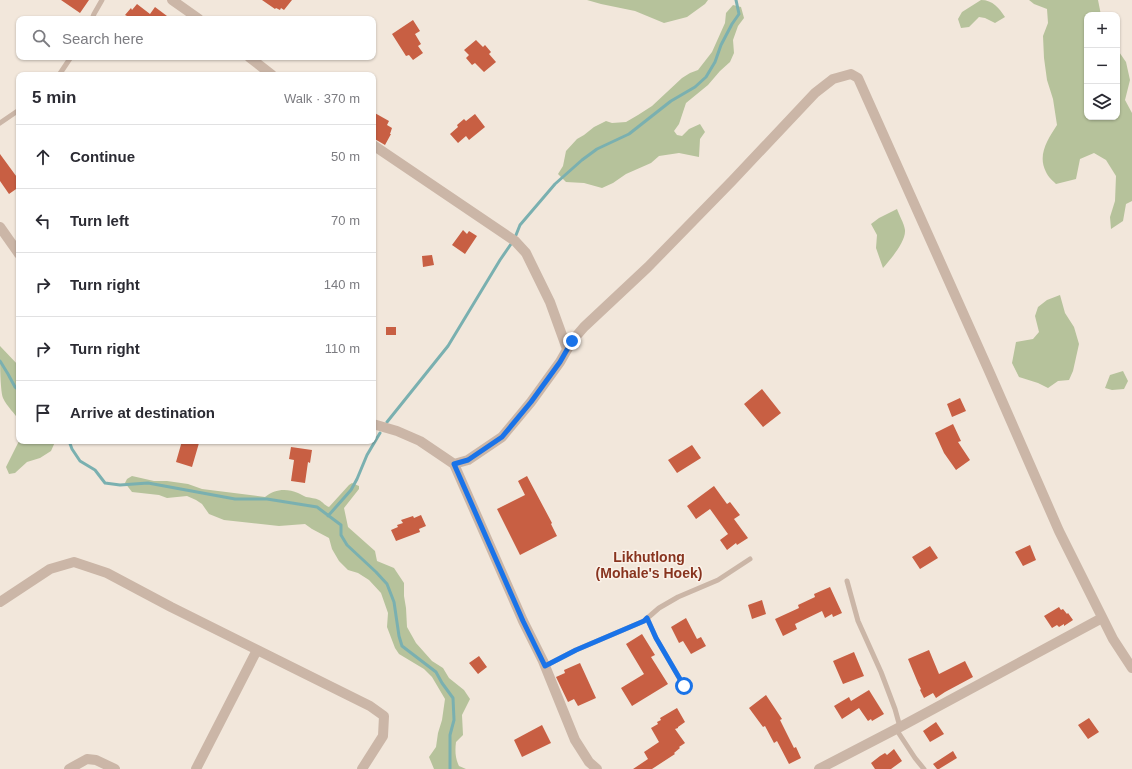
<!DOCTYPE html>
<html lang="en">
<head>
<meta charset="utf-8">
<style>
  body { margin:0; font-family:Helvetica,sans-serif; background:#f7f7f7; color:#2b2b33 }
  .controls { position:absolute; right:12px; top:12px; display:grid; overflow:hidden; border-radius:8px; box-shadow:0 1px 3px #0004 }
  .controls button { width:36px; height:36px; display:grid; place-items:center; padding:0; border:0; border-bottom:1px solid #e1e1e2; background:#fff; color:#2b2b33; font:20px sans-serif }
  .stop { position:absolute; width:12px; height:12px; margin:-9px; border:3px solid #1a73e8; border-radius:50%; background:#fff }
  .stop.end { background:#1a73e8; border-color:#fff; box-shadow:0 1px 4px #0008 }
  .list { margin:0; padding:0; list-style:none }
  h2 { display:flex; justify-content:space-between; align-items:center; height:52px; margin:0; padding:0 16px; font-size:17px }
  h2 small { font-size:13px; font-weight:400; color:#7c7c81 }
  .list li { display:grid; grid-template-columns:26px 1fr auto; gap:12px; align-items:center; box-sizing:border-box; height:64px; padding:0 16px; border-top:1px solid #e1e1e2 }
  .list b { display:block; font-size:15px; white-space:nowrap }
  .list em { font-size:13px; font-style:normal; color:#7c7c81 }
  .icon { flex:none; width:22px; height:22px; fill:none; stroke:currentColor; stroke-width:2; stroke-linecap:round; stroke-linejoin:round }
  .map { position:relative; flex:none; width:1132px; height:769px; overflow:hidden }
  .search { position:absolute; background:#fff; box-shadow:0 1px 3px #0004; left:16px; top:16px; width:360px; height:44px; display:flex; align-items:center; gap:10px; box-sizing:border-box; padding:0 14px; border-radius:8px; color:#7c7c81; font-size:15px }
  .panel { position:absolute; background:#fff; box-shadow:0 1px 3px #0004; left:16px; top:72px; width:360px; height:372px; border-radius:8px }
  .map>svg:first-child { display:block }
  .green { fill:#b6c29b }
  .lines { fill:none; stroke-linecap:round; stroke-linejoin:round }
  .stream { stroke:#7ab0b0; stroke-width:3 }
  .building { fill:#c85f43 }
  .service { stroke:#cbb6a7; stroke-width:5 }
  .minor { stroke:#cbb6a7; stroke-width:10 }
  .route { stroke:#1a73e8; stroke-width:5 }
  .labels { text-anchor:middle; stroke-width:3; stroke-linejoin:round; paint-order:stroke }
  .district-label { font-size:14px; font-weight:bold; fill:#88341f; stroke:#faf1e8 }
</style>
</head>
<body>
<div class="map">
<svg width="1132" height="769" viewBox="0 0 1132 769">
  <rect width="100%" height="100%" fill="#f2e7db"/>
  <path class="green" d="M587 0H708L705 4 687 17 664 23 635 11 601 4Z
    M981 0C993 0 999 8 1005 17L995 23 985 18 979 17 969 27 961 28 958 19 962 12Z
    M1029 0H1098L1101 15H1087V117H1117V49L1126 62 1130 80 1125 100 1132 113V201L1126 204 1123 221 1111 229 1110 217 1115 201 1116 176 1106 160 1094 153 1080 159 1076 179 1056 184C1053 181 1048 177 1046 172 1037 155 1048 139 1057 125L1053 99 1047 80 1044 58 1043 36 1048 23 1047 9 1034 4Z
    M733 5 741 7 744 18 738 26 733 40 734 53 730 62 720 71 708 85 686 103 679 124 674 131 677 135 682 136 689 129 700 124 705 132 700 139 699 157 679 153 659 156 651 163 626 174 613 183 602 188 584 183 566 182 558 174 563 166 566 151 577 139 584 135 594 127 606 121 612 123 626 122 638 115 652 106 682 78 690 73 698 70 712 52 725 23 726 13Z
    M897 209C899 215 904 223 905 230 906 242 890 260 883 268L876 248 877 235 871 224 879 218Z
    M1060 295 1065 313 1074 327 1079 344 1073 371 1069 380 1058 381 1048 388 1038 383 1019 377 1012 363 1016 342 1033 339 1039 332 1035 316 1038 307 1047 300Z
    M0 346 19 366V421C15 413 7 407 3 398 0 389 0 358 0 346Z
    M1123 371 1128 381 1124 389 1112 390 1105 388 1110 375Z
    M19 441H55V442L51 451 40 458 27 462 15 473 9 474 6 467Z
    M132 476 154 481H167L188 484 202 489 265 497C274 489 287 488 298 493 301 494 303 496 306 497 311 498 315 498 319 500 323 502 324 505 329 507L349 485 352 483 359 486V489L344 508 348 527 375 551 377 561 394 568 404 583V596L406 608 407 627 416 643 432 661 443 668 449 678 464 690 470 699 462 715 463 735 456 742C455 750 455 758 459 766L466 769H487H434L429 757 436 747 438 733 442 720 445 699 432 677 424 669 399 654 395 648 387 627 388 613 381 593 369 580 358 573 348 570 339 561 332 549 329 538 312 529 305 524 279 526 224 520 209 514 202 504 196 500 187 496 167 498 159 495 132 492 125 483 127 479Z"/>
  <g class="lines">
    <path class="stream" d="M516 235 520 225 555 184 582 160 597 149 629 134 671 101 695 87 706 77 715 62 721 45 732 24 739 14 736 0
      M0 361 8 374 15 387 19 390
      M387 422 448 346 500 260 511 244
      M69 441 72 449 80 461 95 470 105 483 120 485 148 483 235 499H267L317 507 341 525V535L347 545 376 572 387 584 394 602 399 636 402 646 436 672 442 683 453 698 454 720 450 735V769
      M328 516 351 490 357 479 367 455 380 433"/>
  </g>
  <path class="building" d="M61 0H89L80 13Z
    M262 0H292L284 10 281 8 280 10 276 8 275 9Z
    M137 4 150 14 155 7 171 19H125L127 16 125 15 131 8 132 10Z
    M413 20 420 31 415 34 421 44 418 46 423 53 413 60 409 55 406 56 392 34Z
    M476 40 483 47 485 45 491 52 489 54 496 62 484 72 475 63 472 65 466 58 469 55 464 50Z
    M373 112 389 121 387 125 392 128 390 134H391L385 145 373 138Z
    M475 114 485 127 469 140 466 136 458 143 450 134 458 127 457 125 464 119 466 121Z
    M0 154 19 180V187L9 194 0 181Z
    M463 230 467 234 469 231 477 236 465 254 452 245Z
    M432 255 434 265 423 267 422 256Z
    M386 327H396V335H386Z
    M762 389 781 413 763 427 744 404Z
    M960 398 966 411 952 417 947 404Z
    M953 424 961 441 958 442 970 460 956 470 944 453 935 433Z
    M182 441H191L199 443 192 467 176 462Z
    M692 445 701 458 677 473 668 460Z
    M291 447 312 450 310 463 308 462 305 483 291 481 294 460 289 459Z
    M527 476 552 523 551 524 557 536 520 555 497 509 525 495 518 481Z
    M714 486 727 504 730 502 740 515 734 519 748 538 737 545 736 543 727 550 720 540 728 534 710 509 696 519 687 506Z
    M421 515 426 526 419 529 420 532 396 541 391 530 398 527 397 525 403 523 401 520 413 516 414 518Z
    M1030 545 1036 560 1023 566 1015 552Z
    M930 546 938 558 920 569 912 557Z
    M830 587 842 613 833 617 832 614 825 618 822 611 795 624 797 629 783 636 775 619 799 608 798 605 815 597 814 594Z
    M762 600 766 614 752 619 748 605Z
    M1059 607 1061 610 1063 609 1067 614 1068 613 1073 620 1064 626V624L1059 627 1057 625 1052 628 1044 616Z
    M686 618 697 639 701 637 706 646 691 654 683 641 679 643 671 627Z
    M642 634 655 655 651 657 668 684 632 706 621 688 644 674 626 644Z
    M929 650 939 674 965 661 973 677 945 692 936 698 933 693 924 698 920 690 921 689 918 683 908 659Z
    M854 652 864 676 843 684 833 661Z
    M479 656 487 667 478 674 469 663Z
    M580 663 596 698 578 706 574 699 568 702 556 677 565 673 564 670Z
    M869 690 884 714 872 721 871 719 868 721 859 708 842 719 834 706 849 697 851 701Z
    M766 695 782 719 780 720 794 748 796 747 801 758 789 764 777 741 774 743 765 726 763 727 749 708Z
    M677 708 685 722 678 727V728L675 729 685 743 679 747 680 748 674 753 675 754 652 769H633L648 759 644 752 659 742 651 728 658 724 657 722 661 720 660 718Z
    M1089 718 1099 732 1088 739 1078 725Z
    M936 722 944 734 930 742 923 731Z
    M542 725 551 743 522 757 514 740Z
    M894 749 902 761 891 769H875L871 763 880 756 885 753 887 755Z
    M953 751 957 758 939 769H937L933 764Z"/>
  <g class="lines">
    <path class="service" d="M92 19 94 14 102 0
      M59 75 71 57
      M0 123 19 110
      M847 581 858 621 881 672 895 709 900 727
      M647 618 656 638 684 686
      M545 666 576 650 644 621 659 608 678 597 718 580 750 559
      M896 729 915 758 924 769"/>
    <path class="minor" d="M172 0 199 19
      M249 57 272 75
      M373 145 515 241 526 253 550 302 567 349
      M0 227 19 254
      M373 424 397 431 420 441 454 464 523 621 543 661 575 740 589 762 597 769
      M454 464 468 460 502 437 531 402 560 362 572 341 584 327 648 267 732 181 815 93 833 79 851 74 858 78 989 371 1059 531 1113 639 1132 668
      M0 602 50 569 74 562 107 573 171 607 370 706 384 716 383 736 362 769
      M69 769 87 759 96 760 115 769
      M196 769 257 650
      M819 769 900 727 1102 618"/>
  </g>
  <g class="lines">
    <path class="route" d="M572 341 560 362 531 402 502 437 468 460 454 464 523 621 545 666 576 650 644 621 647 618 656 638 684 686"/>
  </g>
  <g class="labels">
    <g class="district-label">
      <text x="649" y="562">Likhutlong<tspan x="649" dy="16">(Mohale's Hoek)</tspan></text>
    </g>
  </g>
</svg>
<div class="controls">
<button>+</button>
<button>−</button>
<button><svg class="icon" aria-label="layers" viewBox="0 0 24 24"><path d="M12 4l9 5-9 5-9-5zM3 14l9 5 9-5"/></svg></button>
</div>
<div class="stop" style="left:684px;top:686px"></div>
<div class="stop end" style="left:572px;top:341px"></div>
<div class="search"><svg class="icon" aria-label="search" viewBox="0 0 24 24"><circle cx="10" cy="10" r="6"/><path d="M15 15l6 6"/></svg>Search here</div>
<section class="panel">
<h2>5 min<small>Walk · 370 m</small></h2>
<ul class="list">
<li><svg class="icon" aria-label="ahead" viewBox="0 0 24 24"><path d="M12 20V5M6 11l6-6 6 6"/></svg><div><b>Continue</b></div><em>50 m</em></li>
<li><svg class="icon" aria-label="left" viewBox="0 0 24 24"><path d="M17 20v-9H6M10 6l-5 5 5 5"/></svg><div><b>Turn left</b></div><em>70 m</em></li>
<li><svg class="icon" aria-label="right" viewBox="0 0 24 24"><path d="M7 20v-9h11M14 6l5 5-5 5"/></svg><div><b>Turn right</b></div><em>140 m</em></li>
<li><svg class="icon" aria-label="right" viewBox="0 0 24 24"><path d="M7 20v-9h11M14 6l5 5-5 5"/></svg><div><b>Turn right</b></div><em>110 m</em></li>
<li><svg class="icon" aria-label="arrive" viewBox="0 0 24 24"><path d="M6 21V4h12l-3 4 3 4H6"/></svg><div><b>Arrive at destination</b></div></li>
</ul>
</section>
</div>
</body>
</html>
